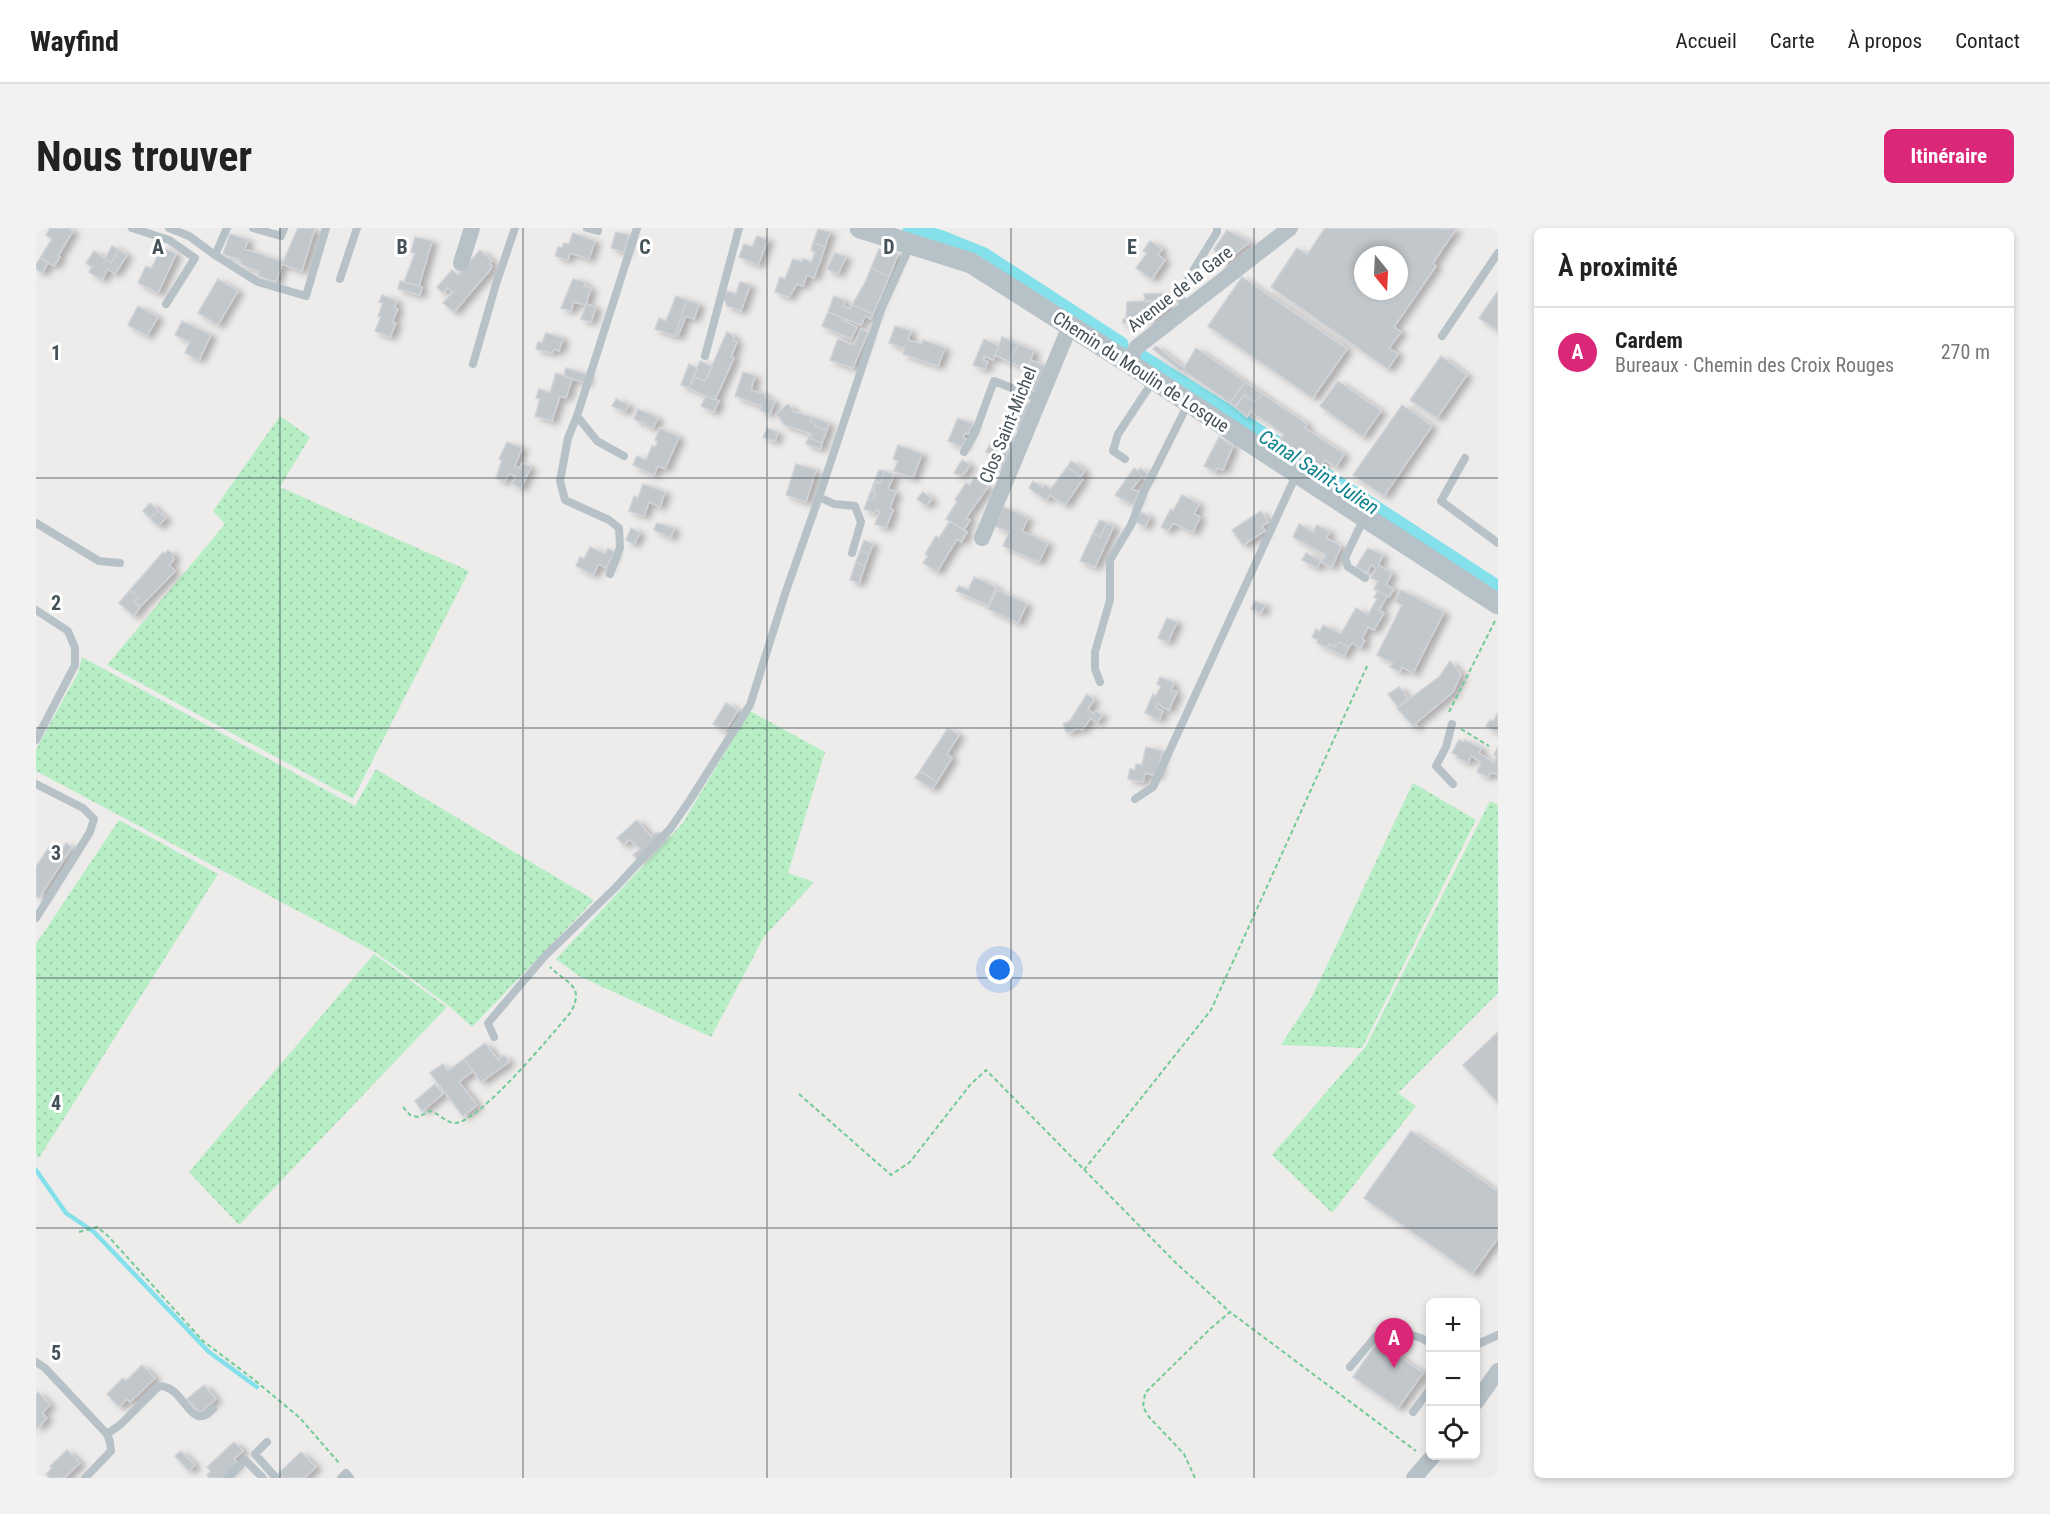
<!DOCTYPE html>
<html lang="fr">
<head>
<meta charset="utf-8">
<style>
  body { margin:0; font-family:"Roboto Condensed",sans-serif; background:#f2f2f2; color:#222 }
  .controls { position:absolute; right:18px; bottom:18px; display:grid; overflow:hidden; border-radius:9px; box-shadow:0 3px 9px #0003 }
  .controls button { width:54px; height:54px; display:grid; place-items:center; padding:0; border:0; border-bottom:2px solid #e0e0e0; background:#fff; color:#222; font:30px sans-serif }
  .compass { position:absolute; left:1318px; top:18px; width:54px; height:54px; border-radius:50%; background:#fff; box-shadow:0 3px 9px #0003; rotate:162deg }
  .you { position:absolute; left:964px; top:742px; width:21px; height:21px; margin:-15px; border:4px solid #fff; border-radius:50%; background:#1a73e8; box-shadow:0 0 0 9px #1a73e833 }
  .badge { display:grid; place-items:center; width:39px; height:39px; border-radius:50%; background:#db2777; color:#fff; font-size:20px; font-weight:700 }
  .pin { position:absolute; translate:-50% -50px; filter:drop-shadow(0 2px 3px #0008) }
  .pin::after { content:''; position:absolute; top:32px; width:21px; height:18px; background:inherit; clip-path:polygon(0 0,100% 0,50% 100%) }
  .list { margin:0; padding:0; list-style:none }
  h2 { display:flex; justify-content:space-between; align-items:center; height:78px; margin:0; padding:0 24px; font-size:26px }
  h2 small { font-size:20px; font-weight:400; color:#767676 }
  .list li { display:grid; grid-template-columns:39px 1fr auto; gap:18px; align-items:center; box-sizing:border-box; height:90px; padding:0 24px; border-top:2px solid #e0e0e0 }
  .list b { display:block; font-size:22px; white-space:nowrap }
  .list p { margin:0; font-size:20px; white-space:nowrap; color:#767676 }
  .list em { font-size:20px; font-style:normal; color:#767676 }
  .icon { flex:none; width:33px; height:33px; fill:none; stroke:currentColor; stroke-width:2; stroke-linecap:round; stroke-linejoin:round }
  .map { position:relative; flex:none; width:1462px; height:1250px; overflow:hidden; border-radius:9px }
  header { display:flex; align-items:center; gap:36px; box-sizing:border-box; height:84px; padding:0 30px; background:#fff; border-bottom:2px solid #e0e0e0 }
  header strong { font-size:28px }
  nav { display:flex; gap:33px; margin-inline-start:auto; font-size:21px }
  .intro { display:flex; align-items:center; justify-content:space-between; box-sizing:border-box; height:144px; padding:0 36px }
  h1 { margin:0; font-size:42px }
  .button { padding:15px 27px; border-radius:9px; background:#db2777; color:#fff; font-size:21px; font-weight:700 }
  main { display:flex; gap:36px; padding:0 36px }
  aside { flex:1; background:#fff; border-radius:9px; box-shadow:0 3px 9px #0003 }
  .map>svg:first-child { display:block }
  .grass { fill:url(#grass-dots) }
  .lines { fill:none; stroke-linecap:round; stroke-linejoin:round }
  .stream { stroke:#84e1eb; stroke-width:4.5 }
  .canal { stroke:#84e1eb; stroke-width:15 }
  .building { fill:#c2c7cb; stroke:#cfd2d7; stroke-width:1.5; fill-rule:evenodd; filter:url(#shadow) }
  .path { stroke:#70cb94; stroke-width:2; stroke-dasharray:4.5 3; stroke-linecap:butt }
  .service { stroke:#b6c2c8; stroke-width:8 }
  .minor { stroke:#b6c2c8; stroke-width:16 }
  .tertiary { stroke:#b6c2c8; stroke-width:21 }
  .grid { fill:none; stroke:#445158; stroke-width:1.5; stroke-opacity:0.55 }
  .labels { text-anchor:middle; stroke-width:6; stroke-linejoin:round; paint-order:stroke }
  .street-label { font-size:18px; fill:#445158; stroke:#fff }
  .water-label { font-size:20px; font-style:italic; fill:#0d818d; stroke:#fff }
  .grid-label { font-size:20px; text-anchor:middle; font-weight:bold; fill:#445158; stroke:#fff; stroke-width:6; stroke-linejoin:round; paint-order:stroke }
</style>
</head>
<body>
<header>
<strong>Wayfind</strong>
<nav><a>Accueil</a><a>Carte</a><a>À propos</a><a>Contact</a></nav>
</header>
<div class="intro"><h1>Nous trouver</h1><a class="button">Itinéraire</a></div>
<main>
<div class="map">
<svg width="1462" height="1250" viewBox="0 0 1462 1250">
  <defs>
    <pattern id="grass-dots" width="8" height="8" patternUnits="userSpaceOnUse" patternTransform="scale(1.5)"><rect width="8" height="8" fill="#b8eec6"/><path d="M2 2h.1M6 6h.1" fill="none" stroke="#9fceac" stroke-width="1.8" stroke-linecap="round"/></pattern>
    <filter id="shadow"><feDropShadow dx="5.5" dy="3" stdDeviation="3" flood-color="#0004"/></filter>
  </defs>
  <rect width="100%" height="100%" fill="#eeebeb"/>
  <path class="grass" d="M244 188 274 209 244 259 433 343 317 571 71 437 189 296 177 283Z
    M46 429 319 578 340 541 558 672 436 799 413 778 339 724 0 543V521L42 445Z
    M714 483 789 524 752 645 778 654 728 709 675 809 543 748 520 731 646 596Z
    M1377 555 1440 592 1326 820 1245 817 1276 769Z
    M1454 573 1462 577V765L1362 865 1380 878 1296 985 1236 927 1330 818Z
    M83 592 182 646 3 930 0 926V716Z
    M338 726 411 779 203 997 153 944Z"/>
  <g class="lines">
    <path class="stream" d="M0 942 30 985 58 1004 173 1124 221 1159"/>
    <path class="canal" d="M874 0 906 10 948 27 1085 116
      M1104 128 1222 203 1462 360"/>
  </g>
  <path class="building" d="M14 0H32L37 3 22 28 24 29 18 38 4 30 16 11 10 7Z
    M262 0H279L266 43 246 36 240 54 222 48 223 43 204 36 205 32 187 26 194 6 212 12 209 21 247 34Z
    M1289 0 1420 1 1397 35 1400 38 1358 99 1365 104 1353 120 1362 126 1352 141 1235 59 1261 20 1271 27ZM1327 27H1363V63H1327Z
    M782 1 794 4 789 19 777 15Z
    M1191 2 1214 14 1186 36 1178 21Z
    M580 4 593 7 588 24 575 20Z
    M537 5 559 13 553 31 534 25 532 32 519 28 522 19 526 20 528 15 533 16Z
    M721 8 732 12 722 37 703 29 708 16 716 19Z
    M379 9 396 13 383 58 368 54 379 25 375 24Z
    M1114 13 1126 21 1122 27 1129 32 1116 51 1100 40 1111 25 1107 23Z
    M777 15 789 19 778 50 771 47 767 58 761 56 753 69 739 64 744 49 749 51 757 31 766 34 767 31 776 34 779 24 775 22Z
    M76 18 83 22 75 35 69 31Z
    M126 19 140 26 122 65 102 55 110 38 115 41Z
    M843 21 852 25 854 22 862 26 853 49 835 40Z
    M83 22 91 27 79 46 72 41 66 52 53 44 56 39 50 35 58 23 75 35Z
    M444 22 456 33 453 36 456 38 454 42 418 84 407 75 417 64 411 60 407 65 401 59 416 42 422 47Z
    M799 25 810 29 802 46 791 41Z
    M4 30 12 35 6 45 0 41V37Z
    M835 40 853 49 837 86 816 77 830 53Z
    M1206 49 1311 121 1277 170 1172 98Z
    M182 51 202 63 182 97 162 85Z
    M537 51 549 54 548 58 555 60 550 76 560 79 555 94 545 91 550 77 538 74 535 83 525 80Z
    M364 53 386 59 384 67 362 61Z
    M704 54 714 57 705 83 691 78 688 70 691 63 700 66Z
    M1462 63V103L1443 90Z
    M1134 65 1133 72 1109 74 1108 66Z
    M346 67 361 73 358 80 362 81 356 94 360 95 354 109 339 103 345 89 342 88 347 75 343 74Z
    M640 68 651 72 639 108 619 101 623 90 630 93Z
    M798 68 809 73 807 78 814 81 816 77 837 86 835 91 829 88 825 97 792 84Z
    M651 72 663 76 658 91 650 88 642 108H639Z
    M1133 72 1131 81 1118 91H1094V95H1087V91H1090L1091 74Z
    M102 78 122 89 111 108 92 97Z
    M792 84 807 90 806 92 821 99 815 111 786 98Z
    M146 93 175 107 163 132 149 125 154 114 139 107Z
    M859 98 875 103 872 112 886 116 887 112 909 120 902 138 867 126 869 120 853 115Z
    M825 101 832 104 817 140 794 132 802 111 818 117Z
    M691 104 698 108 697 112 701 114 695 129 698 130 679 172 653 160 658 149 669 153Z
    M510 105 527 110 523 123 518 121 516 125 500 121 502 114 506 115Z
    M966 109 982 116 974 134 959 127Z
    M948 111 963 118 957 132 948 128 947 132 952 134 949 141 937 137Z
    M982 116 998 123 991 141 974 134Z
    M1120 118 1148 140 1160 120 1209 154 1194 175 1147 142 1146 144 1117 121Z
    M1405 128 1431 147 1401 190 1374 172Z
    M995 132 1009 138 999 163 987 158 990 151 995 153 996 149 989 146Z
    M664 133 676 139 669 153 658 149Z
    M653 136 661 140 653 160 645 157Z
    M530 140 552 147 550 155 528 148Z
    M707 144 719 148 715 162 730 167 729 170 739 173 734 186 724 182 726 178 699 168Z
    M520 145 536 151 530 170 524 168 516 193 499 188 504 171 500 170 503 161 514 165Z
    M1302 153 1345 183 1327 209 1284 178Z
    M1209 154 1226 166 1219 174 1208 167 1199 179 1194 175Z
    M1226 166 1271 196 1269 200 1308 226 1300 239 1289 232 1281 242 1251 221 1247 227 1238 221 1248 206 1214 183 1211 189 1199 179 1208 167 1219 174Z
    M670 168 683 173 678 184 665 178Z
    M580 171 593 177 589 184 576 178Z
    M981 172 993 176 983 200 969 193 975 178 978 179Z
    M752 176 758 184 776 189 774 193 780 195 779 198 791 202 786 215 775 211 776 206 749 197 740 186Z
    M1366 177 1396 198 1348 268 1317 247Z
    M602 181 622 190 617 200 609 197 610 195 606 193 605 195 598 191Z
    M776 189 793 195 791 202 779 198 780 195 774 193Z
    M922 190 936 196 932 206 929 205 927 210 930 211 926 219 912 213Z
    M624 200 643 209 629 241 622 238 618 247 597 237 601 228 610 232 616 218 619 219 622 214 619 212Z
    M731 200 742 205 739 213 727 209Z
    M965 203 979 209 972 226 953 218 956 211 961 213Z
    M774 205 776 206 775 211 786 215 785 221 770 216Z
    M1183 209 1197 218 1187 242 1181 240 1179 244 1168 238Z
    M471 214 486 220 479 238 484 240 486 235 495 239 485 260 476 256 480 249 473 245 469 254 460 250 466 232 463 231Z
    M862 217 886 226 877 250 858 243 862 233 857 231Z
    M953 218 972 226 965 242 951 236 955 226 950 224Z
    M926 232 934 237 928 246 922 247 918 245Z
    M1035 233 1049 243 1044 249 1031 239Z
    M760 236 780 242 770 274 750 267Z
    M1031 239 1047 251 1029 277 1014 267 1010 272 993 260 997 253 1007 260 1009 257 1015 261Z
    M1098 240 1102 243 1104 240 1112 246 1109 251 1105 249 1096 261 1103 264 1097 277 1079 267Z
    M843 242 849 243 844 255 841 254 837 264 840 265 837 272 832 271Z
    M849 243 858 247 852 261 860 264 854 280 857 282 850 300 839 296 844 283 840 282 839 285 828 281 832 271 837 272 840 265 837 264 841 254 844 255Z
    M938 249 952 259 930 290 934 292 928 302 910 291 921 274 919 272 930 255 934 257Z
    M607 256 629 264 624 279 613 274 608 288 593 283 598 268 602 270Z
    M887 264 896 271 890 278 881 271Z
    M1146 267 1163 276 1158 286 1164 289 1157 304 1137 295 1132 303 1125 299 1135 281 1137 283Z
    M114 275 122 283 114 290 107 283Z
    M968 279 992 290 986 303 1012 315 1003 334 967 318 973 304 959 298Z
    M122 283 130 290 122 298 114 290Z
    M1225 283 1232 294 1226 298 1229 303 1207 317 1196 302Z
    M1105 284 1114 289 1109 299 1100 294Z
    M1064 292 1071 295 1064 309 1057 305Z
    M914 293 931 304 925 314 921 311 901 344 887 335 892 328 889 326 900 308 903 310Z
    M621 295 638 300 635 310 618 302Z
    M1071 295 1078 298 1059 339 1044 333 1057 305 1064 309Z
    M1263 296 1277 304 1281 297 1294 304 1290 310 1305 318 1296 339 1286 334 1290 327 1257 309Z
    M595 300 604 305 598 316 590 312Z
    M828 312 837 316 833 326 824 323Z
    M554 319 569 326 572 320 578 324 570 340 563 336 557 347 540 338 544 329 548 331Z
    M1332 320 1347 327 1342 337 1356 345 1350 357 1358 361 1353 369 1338 361 1342 353 1335 350 1340 340 1335 337 1331 345 1320 339Z
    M132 322 138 327 136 329 138 331 133 337 139 343 104 379 98 374 103 369 94 362 127 324 129 326Z
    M824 323 833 326 829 338 820 334Z
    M1270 325 1285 333 1281 340 1266 332Z
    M820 334 829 338 823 355 814 352Z
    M938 349 960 359 952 377 920 363 923 358 932 362Z
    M94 362 103 369 98 374 104 379 98 388 83 375Z
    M961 362 991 376 982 395 952 381Z
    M1365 362 1408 384 1377 445 1366 439 1364 444 1354 439 1357 435 1341 427 1366 377 1359 373Z
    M1342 363 1351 368 1343 382 1348 385 1338 402 1332 399 1326 411 1329 413 1324 420 1316 415 1313 419 1303 414 1299 419 1293 416 1291 420 1281 415 1282 412 1276 409 1280 401 1284 404 1287 397 1305 406 1320 380 1332 387 1341 371 1338 369Z
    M1219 373 1229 377 1225 385 1215 381Z
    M1131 390 1141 394 1132 414 1122 410Z
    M1303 414 1313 419 1308 428 1291 420 1293 416 1299 419Z
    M1414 433 1425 446 1417 464 1379 496 1381 498 1379 500 1361 480 1403 449Z
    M1124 449 1138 455 1135 462 1141 464 1133 482 1124 478 1125 476 1122 475 1120 480 1127 483 1123 492 1109 485 1117 466 1120 468 1125 458 1121 456Z
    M1363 459 1372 470 1362 479 1352 466Z
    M1051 466 1058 472 1052 481 1058 486 1060 483 1066 487 1061 495 1055 490 1046 502 1043 500 1031 505 1027 496 1034 493Z
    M690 475 702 482 689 503 677 496Z
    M1462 485V505L1450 498 1454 492 1457 493Z
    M912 500 923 507 911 526 916 530 901 554 884 543Z
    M1423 512 1428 514 1429 512 1445 520 1443 525 1458 535 1461 528 1458 527 1462 519V547L1455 544 1452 549 1441 544 1445 534 1435 528 1432 535 1421 530 1422 528 1416 525Z
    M1110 519 1126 523 1121 548 1109 545 1107 554 1092 551 1094 541 1099 542 1100 536 1106 537Z
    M884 543 901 554 896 561 879 550Z
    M601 592 615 609 619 605H628L602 632 597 627 604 621 593 611 588 617 581 610Z
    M30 615 36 619 3 670 0 668V639L13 619 23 626Z
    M1462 804V875L1427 837Z
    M449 815 462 832 468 827 473 834 445 854 428 831Z
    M428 831 437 843 423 854 441 877 427 888 394 845 407 836 412 843Z
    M399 856 407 866 386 883 379 873Z
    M1375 903 1462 964V1010L1436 1046 1328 970Z
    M1342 1113 1387 1145 1362 1180 1317 1149Z
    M106 1137 119 1150 94 1174 91 1171 83 1179 71 1166 87 1150 90 1153Z
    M168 1157 180 1171 164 1185 151 1171Z
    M2 1164 14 1177 6 1185 11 1190 0 1201V1167Z
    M198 1214 207 1223 198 1231 202 1236 187 1250H173L171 1247 175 1243 171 1239Z
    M31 1222 44 1235 28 1250H14L10 1246 16 1240 14 1238Z
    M145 1223 159 1237 153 1243 139 1228Z
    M265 1224 280 1239 268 1250H246L242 1246Z"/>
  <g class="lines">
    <path class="path" d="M1413 484 1459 393
      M1425 501 1453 518
      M763 866 855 947 874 934 934 857 950 842 1140 1035 1194 1084
      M367 879 374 887 382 889 394 883C403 885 410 895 419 895 443 895 517 805 535 784 549 757 531 756 514 739
      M1048 942 1175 782 1332 436
      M43 1004 61 999 72 1008 167 1113 216 1150 264 1190 303 1235
      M1159 1250 1148 1226 1113 1189 1107 1179 1109 1165 1174 1101 1194 1084 1380 1223"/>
    <path class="service" d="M96 0 133 12 159 30 130 76
      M133 0 153 8 179 27
      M191 0 179 27 222 54 270 68 290 0
      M217 0 245 8 248 0
      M551 0 562 3
      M304 51 321 0
      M1148 82 1144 64 1181 4V0
      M1406 108 1462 25
      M669 128 703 0
      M437 136 460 56 479 0
      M541 188 532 210 524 253 529 272 573 292 583 300 584 320 574 346
      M928 224 939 205 958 153 1004 171
      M588 228 561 213 541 188 601 0
      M1429 230 1405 273 1462 315
      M1089 231 1077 223 1082 206 1117 153
      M1328 290 1309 330 1312 339 1329 350
      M0 295 63 333 84 335
      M816 325 825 294 819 278 798 276 783 269 846 79 875 16
      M0 382 32 403 39 420V437L0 512
      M1064 454 1059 441V424L1074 372V332L1095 297 1108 264 1152 176
      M1416 496 1410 519 1400 538 1417 556
      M0 556 47 580 58 591 54 604 0 690
      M1099 571 1117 559 1261 245
      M458 809 452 795 508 729 580 659 634 601 654 572 714 477 750 363 783 269
      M1440 1117 1462 1107
      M0 1134 9 1140 71 1206 74 1214 75 1223 49 1250
      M1314 1139 1340 1108C1359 1105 1378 1104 1394 1115
      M1377 1184 1394 1161
      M71 1206 84 1197 123 1158C150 1158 153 1206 177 1181
      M231 1214 219 1226 240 1250
      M191 1250 209 1232 227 1250
      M305 1250 310 1245 314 1250"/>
    <path class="minor" d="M425 35 436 0
      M1091 134 1101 119 1254 0
      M946 310 1034 98
      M1440 1174 1462 1143
      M1378 1250 1397 1228"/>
    <path class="tertiary" d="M824 0 935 35 1091 134 1462 376"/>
  </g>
  <path class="grid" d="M244 0V1250M487 0V1250M731 0V1250M975 0V1250M1218 0V1250M0 250H1462M0 500H1462M0 750H1462M0 1000H1462"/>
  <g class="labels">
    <g class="street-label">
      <text transform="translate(1144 61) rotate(-38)" y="6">Avenue de la Gare</text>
      <text transform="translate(1105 144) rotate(33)" y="6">Chemin du Moulin de Losque</text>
      <text transform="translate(972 197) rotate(-68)" y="6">Clos Saint-Michel</text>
    </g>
    <g class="water-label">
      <text transform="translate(1283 244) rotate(33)" y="7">Canal Saint-Julien</text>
    </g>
  </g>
  <g class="grid-label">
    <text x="122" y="26">A</text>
    <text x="366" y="26">B</text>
    <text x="609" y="26">C</text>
    <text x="853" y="26">D</text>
    <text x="1096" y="26">E</text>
    <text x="20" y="132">1</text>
    <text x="20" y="382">2</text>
    <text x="20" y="632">3</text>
    <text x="20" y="882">4</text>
    <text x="20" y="1132">5</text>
  </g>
</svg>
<div class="controls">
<button>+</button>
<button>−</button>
<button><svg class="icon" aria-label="locate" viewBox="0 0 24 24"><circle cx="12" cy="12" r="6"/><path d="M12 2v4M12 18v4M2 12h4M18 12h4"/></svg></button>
</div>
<svg class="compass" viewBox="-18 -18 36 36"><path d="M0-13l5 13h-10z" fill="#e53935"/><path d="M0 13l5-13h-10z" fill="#767676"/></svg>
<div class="you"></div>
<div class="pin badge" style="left:1358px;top:1140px">A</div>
</div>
<aside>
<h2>À proximité<small></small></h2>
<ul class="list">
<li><span class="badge">A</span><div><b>Cardem</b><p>Bureaux · Chemin des Croix Rouges</p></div><em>270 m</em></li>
</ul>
</aside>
</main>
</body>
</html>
